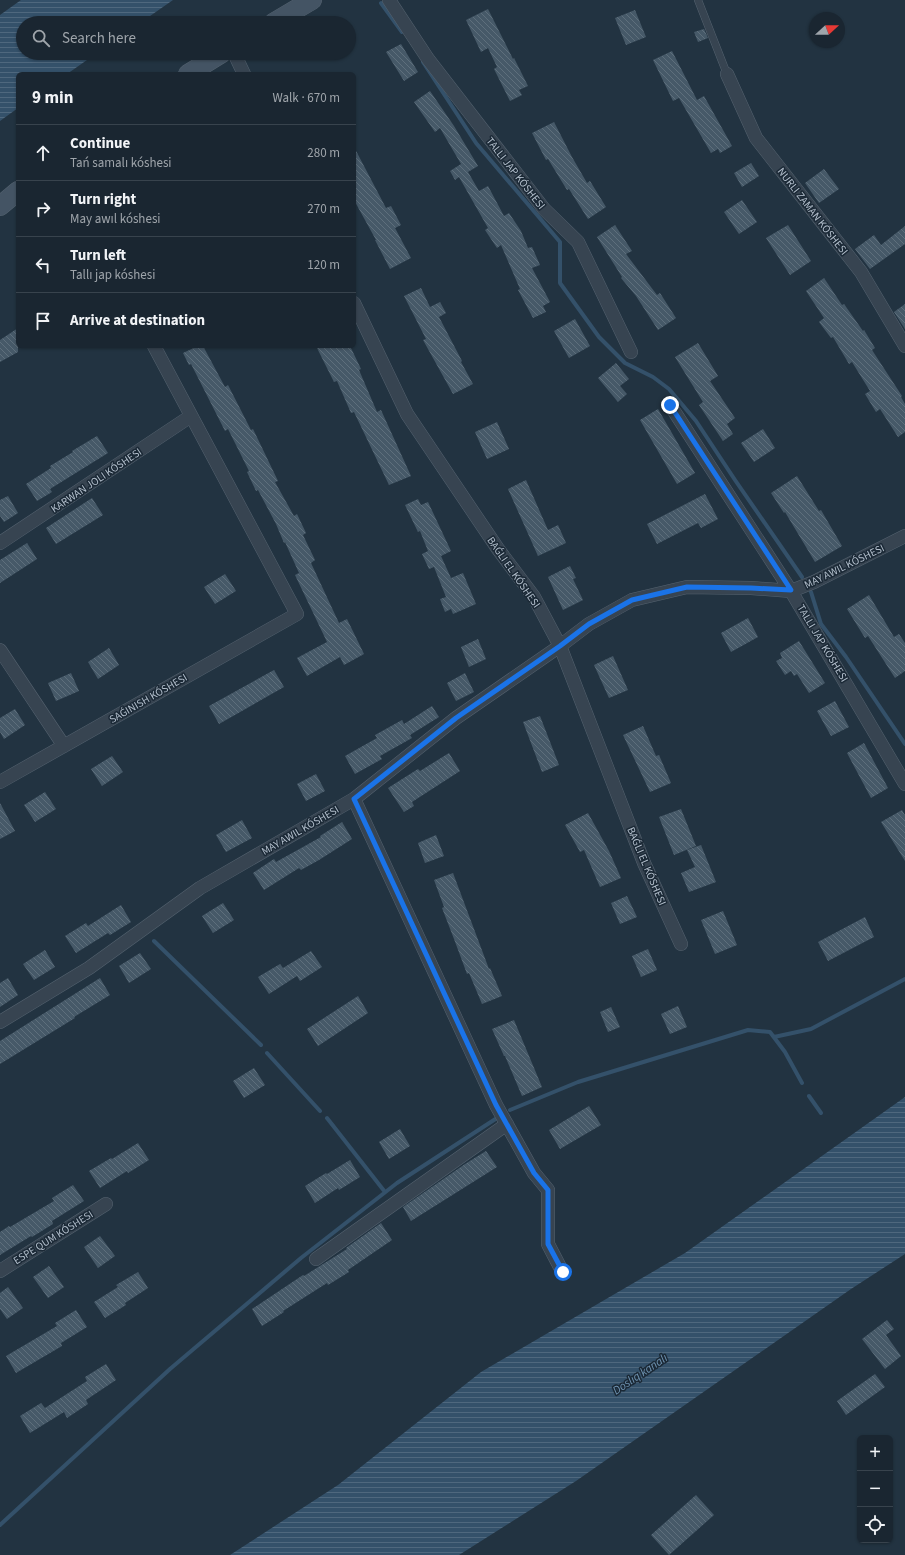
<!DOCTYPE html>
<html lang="en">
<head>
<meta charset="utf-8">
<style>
  body { margin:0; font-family:"Source Sans 3",sans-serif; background:#27323d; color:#f1f3f6 }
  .controls { position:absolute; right:12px; bottom:12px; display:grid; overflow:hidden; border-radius:6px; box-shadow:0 1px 3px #0004 }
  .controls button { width:36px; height:36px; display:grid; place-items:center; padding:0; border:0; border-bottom:1px solid #38434d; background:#1a2631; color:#f1f3f6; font:20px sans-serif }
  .compass { position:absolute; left:809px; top:12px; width:36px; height:36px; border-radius:50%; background:#1a2631; box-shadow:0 1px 3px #0004; rotate:69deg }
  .stop { position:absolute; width:12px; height:12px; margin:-9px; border:3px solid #1a73e8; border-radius:50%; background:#fff }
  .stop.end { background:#1a73e8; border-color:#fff; box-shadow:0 1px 4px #0008 }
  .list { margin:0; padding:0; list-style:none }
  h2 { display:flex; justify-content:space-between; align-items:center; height:52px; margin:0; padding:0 16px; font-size:17px }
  h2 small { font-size:13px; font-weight:400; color:#9fa5ab }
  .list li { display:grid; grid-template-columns:26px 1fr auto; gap:12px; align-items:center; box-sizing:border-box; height:56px; padding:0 16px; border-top:1px solid #38434d }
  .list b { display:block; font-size:15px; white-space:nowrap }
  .list p { margin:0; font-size:13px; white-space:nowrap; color:#9fa5ab }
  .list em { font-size:13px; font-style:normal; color:#9fa5ab }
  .icon { flex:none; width:22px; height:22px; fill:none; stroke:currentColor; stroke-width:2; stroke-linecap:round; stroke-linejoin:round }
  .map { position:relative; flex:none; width:905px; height:1555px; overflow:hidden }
  .search { position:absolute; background:#1a2631; box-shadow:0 1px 3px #0004; left:16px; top:16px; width:340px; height:44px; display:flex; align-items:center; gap:10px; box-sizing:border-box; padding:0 14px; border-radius:22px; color:#9fa5ab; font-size:15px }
  .panel { position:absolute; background:#1a2631; box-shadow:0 1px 3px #0004; left:16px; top:72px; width:340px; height:276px; border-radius:6px }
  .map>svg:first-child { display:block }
  .water { fill:url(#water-rules) }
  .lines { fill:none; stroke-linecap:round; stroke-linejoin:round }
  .stream { stroke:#34516a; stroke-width:4 }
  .building { fill:url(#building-back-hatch) }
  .lane-casing { stroke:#54626f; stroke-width:8 }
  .street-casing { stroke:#54626f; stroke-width:14 }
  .secondary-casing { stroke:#54626f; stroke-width:20 }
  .lane { stroke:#374451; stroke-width:7 }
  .street { stroke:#374451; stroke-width:13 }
  .secondary { stroke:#445464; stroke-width:19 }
  .route { stroke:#1a73e8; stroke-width:5 }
  .labels { text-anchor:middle; stroke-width:3; stroke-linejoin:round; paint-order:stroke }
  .street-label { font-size:11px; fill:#b3bfcc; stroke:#1b2936 }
  .water-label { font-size:12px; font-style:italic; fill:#7094b2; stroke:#1b2936 }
</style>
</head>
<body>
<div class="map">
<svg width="905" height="1555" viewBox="0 0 905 1555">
  <defs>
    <pattern id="water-rules" width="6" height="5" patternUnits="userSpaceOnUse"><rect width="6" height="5" fill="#34516a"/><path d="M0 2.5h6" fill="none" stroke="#4f687e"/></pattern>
    <pattern id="building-back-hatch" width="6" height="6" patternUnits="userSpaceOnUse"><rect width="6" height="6" fill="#465968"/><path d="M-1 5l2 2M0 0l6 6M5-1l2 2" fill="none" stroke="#5e6f7c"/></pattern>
  </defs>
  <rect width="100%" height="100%" fill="#223341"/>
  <path class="water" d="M21 0H173L140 23H23V53H97L67 74H18V108L0 121V15Z
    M905 1097V1254L851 1289 576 1481 459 1555H230L338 1485 481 1372 685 1253Z"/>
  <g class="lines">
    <path class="stream" d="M381 3 402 32
      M423 62 476 143 560 242V283L599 337 625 363 653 377 669 389 696 421 735 480 802 577
      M811 592 821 624 846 657 905 744
      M154 941 261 1045
      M774 1037 811 1029 905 979
      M267 1053 320 1111
      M809 1096 821 1113
      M510 1110 578 1082 748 1030 770 1032 785 1052 802 1083
      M327 1118 385 1192
      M0 1525 170 1369 301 1258 397 1183 497 1118"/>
  </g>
  <path class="building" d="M488 9 513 59 514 58 528 86 519 90 522 95 510 101 494 69 497 67 488 48 481 52 466 20Z
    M635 10 646 37 626 45 615 18Z
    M704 29 708 38 698 42 694 32Z
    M401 44 418 72 404 81 386 52Z
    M672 51 697 100 704 96 732 146 720 153 718 149 711 153 679 98 673 101 653 60Z
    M430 91 454 126 478 166 468 172 479 191 488 186 504 216 509 213 521 231 528 248 532 247 540 265 532 268 550 302 543 306 546 312 533 318 518 290 520 289 501 245 497 248 485 230 488 228 459 177 455 180 450 171 461 164 440 128 435 132 414 102Z
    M554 122 572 157 587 183 590 181 606 207 588 219 569 189 567 190 548 159 546 160 532 133Z
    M354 147 386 208 391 206 401 225 395 228 411 258 390 269 375 240H376L354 200Z
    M751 163 759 176 742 187 734 173Z
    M824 169 839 189 819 203 805 183Z
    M742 200 757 222 739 234 724 212Z
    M615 225 632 251 626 254 657 295 660 293 676 318 658 330 636 296 621 278 622 277 597 237Z
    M788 225 811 261 790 275 766 238Z
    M905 226V244L870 269 855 249 874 235 881 245Z
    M824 278 842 305 844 304 863 331 864 330 875 348 872 350 902 396 901 397 905 404V432L898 437 880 409 876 412 865 394 870 391 852 362 849 364 833 337 831 338 819 322 824 318 806 291Z
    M421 288 430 307 440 302 446 313 439 317 462 361 461 362 473 384 453 394 423 340 426 339 404 296Z
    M905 304V329L894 312Z
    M575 319 590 346 569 358 554 331Z
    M18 328V352L0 362V340Z
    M698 343 718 376 710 381 735 418 727 424 733 434 723 441 699 405 703 402 675 357Z
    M198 346H203L225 387 228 385 251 430 253 429 278 481 275 482 294 516 297 514 306 533 303 535 315 560 311 563 339 623 347 619 364 654 344 665 340 657 307 676 297 658 327 642 295 575 299 573 285 542 284 543 276 524 258 490 256 491 247 472 249 471 228 429 225 431 191 364 189 365 183 353Z
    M316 346H350L361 369 359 370 377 412 381 410 411 476 389 485 354 412 351 413 337 381 334 382Z
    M616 363 629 379 620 386 627 394 618 402 598 378Z
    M658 409 695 473 677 484 640 420Z
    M497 422 509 449 487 459 475 432Z
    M763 429 775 448 754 462 741 443Z
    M97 436 108 453 50 489 52 492 37 501 26 484 51 468 50 466 73 452 72 451Z
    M797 476 819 511 821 510 842 546 815 562 785 512 784 513 771 493Z
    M526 480 548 530 558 525 566 543 538 556 508 489Z
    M705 494 718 519 701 528 698 523 657 544 647 524Z
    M8 496 18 513 4 522 0 516V500Z
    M92 498 103 515 56 544 46 528Z
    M418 499 421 505 428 502 451 551 441 556 451 578 463 573 476 604 453 614 451 609 445 612 440 599 446 597 434 567 429 569 422 554 428 551 420 531 418 532 405 505Z
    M27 543 37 559 0 583V560Z
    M570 566 576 578 573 579 583 600 563 610 548 577Z
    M225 574 236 591 215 604 204 587Z
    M869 595 894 637 899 634 905 643V671L895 678 868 636 865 638 847 609Z
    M748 618 758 637 731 652 721 633Z
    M478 639 486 659 469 667 461 647Z
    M799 641 825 683 809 693 797 674 794 676 791 671 785 675 776 661 782 658 780 653Z
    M109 648 119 665 98 679 88 662Z
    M613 656 628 690 609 698 594 665Z
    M274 670 284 687 219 724 209 706Z
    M71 673 79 691 56 701 48 683Z
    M465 673 474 692 456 701 447 683Z
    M835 701 849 727 831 736 817 711Z
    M432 706 439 717 410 735 412 738 380 756 382 759 355 774 345 756 377 738 375 735 402 720 404 724Z
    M15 709 25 725 4 739 0 732V718Z
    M540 716 559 765 542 772 523 722Z
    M643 726 656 756 659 755 671 783 650 792 623 735Z
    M864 743 888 788 871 798 847 753Z
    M449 753 460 771 412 802 414 806 404 812 388 788 418 769 420 771Z
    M112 756 123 772 102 786 91 769Z
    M316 774 325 791 306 801 297 784Z
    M45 792 56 809 35 822 24 805Z
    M0 803 15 831 0 839Z
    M681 809 696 846 674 855 659 817Z
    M902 810 905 815V861L881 822Z
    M588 813 609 851 621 878 600 887 584 850 580 852 565 825Z
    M242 820 252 838 226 852 216 835Z
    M342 822 352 839 319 860 301 870 299 868 264 890 253 873 274 859 276 862 321 837 320 836Z
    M436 835 444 856 425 863 418 843Z
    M701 845 716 882 689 892 681 873 695 867 687 850Z
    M453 873 489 969 490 968 502 996 482 1004 469 973 467 974 454 939 442 908 444 907 434 880Z
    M627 896 637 917 620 924 611 903Z
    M223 903 234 920 213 933 202 916Z
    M121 905 131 922 110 935 108 933 76 953 65 936 86 923 88 926Z
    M723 911 737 945 715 954 701 920Z
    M865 917 874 937 828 961 818 942Z
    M648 949 657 970 641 977 632 956Z
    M45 950 55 967 34 980 23 964Z
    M311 951 322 967 300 981 297 976 269 994 258 977 280 964 283 968Z
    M140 953 151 969 129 983 119 966Z
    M8 978 18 995 0 1007V983Z
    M100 978 110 995 74 1017 75 1018 0 1064V1041Z
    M358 996 368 1013 318 1046 307 1029Z
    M678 1006 687 1027 670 1034 661 1014Z
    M611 1007 620 1027 608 1032 600 1012Z
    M514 1020 542 1087 522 1096 505 1056H504L492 1029Z
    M254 1068 265 1085 244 1098 233 1081Z
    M589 1106 601 1125 560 1149 549 1130Z
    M400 1129 410 1146 389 1159 379 1142Z
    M138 1143 149 1160 128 1173 127 1171 100 1188 89 1171 111 1158 112 1159Z
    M486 1151 497 1167 411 1221 403 1207 465 1164Z
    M350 1160 360 1177 339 1190 338 1188 315 1203 305 1186 326 1173 327 1174Z
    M73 1185 84 1201 52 1221 53 1224 32 1237 31 1236 0 1255V1232L9 1226 10 1227 54 1201 52 1198Z
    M381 1223 392 1240 348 1270 349 1272 328 1285 327 1283 283 1311 284 1312 262 1326 252 1309 303 1275 304 1276 347 1249 346 1248Z
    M100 1236 115 1256 98 1268 84 1247Z
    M49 1266 64 1287 48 1298 33 1277Z
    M138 1272 148 1288 125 1303 126 1305 105 1318 94 1302 118 1287 116 1285Z
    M8 1287 23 1308 7 1319 0 1309V1293Z
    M76 1310 87 1327 61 1343 62 1346 16 1373 6 1356 57 1326 55 1323Z
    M887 1320 894 1329 886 1335 901 1356 885 1369 862 1339Z
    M106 1364 116 1380 86 1400 88 1404 67 1418 64 1412 30 1433 20 1416 41 1403 45 1408 87 1381 85 1377Z
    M875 1374 885 1387 846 1415 837 1401Z
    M696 1495 714 1515 669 1555 651 1535Z"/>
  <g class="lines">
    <g class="lane-casing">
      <path id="lane" d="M698 0 727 74"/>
    </g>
    <g class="street-casing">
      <path id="street" d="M389 0 428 59 544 209 578 242 631 352
        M234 53 244 74
        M727 74 756 138 861 272 905 346
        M354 303 407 414 498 549 534 597 560 646 644 863 681 944
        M670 405 791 591 905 784
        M0 543 191 416
        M0 650 64 746
        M0 782 297 614 154 346
        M354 799 496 1105 534 1173 548 1190V1244L563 1273
        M0 1022 89 968 200 888 354 799 456 718 560 646 589 624 632 600 687 587 751 588 791 591 814 582 905 536
        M316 1259 507 1124
        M0 1271 106 1204"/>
    </g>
    <g class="secondary-casing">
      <path id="secondary" d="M273 23 312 0
        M188 74 222 53
        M0 206 18 191"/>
    </g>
    <use href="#lane" class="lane"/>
    <use href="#street" class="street"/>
    <use href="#secondary" class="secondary"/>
  </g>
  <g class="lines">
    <path class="route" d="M563 1272 548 1244V1190L534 1173 496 1105 354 799 456 718 560 646 589 624 632 600 687 587 751 588 791 590 670 405"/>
  </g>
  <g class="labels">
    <g class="street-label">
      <text transform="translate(516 173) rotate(52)" y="4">TALLI JAP KÓSHESI</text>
      <text transform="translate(813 211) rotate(52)" y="4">NURLI ZAMAN KÓSHESI</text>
      <text transform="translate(96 480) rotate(-34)" y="4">KARWAN JOLI KÓSHESI</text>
      <text transform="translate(844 566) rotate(-26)" y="4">MAY AWIL KÓSHESI</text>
      <text transform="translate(514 572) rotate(55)" y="4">BAǴLI EL KÓSHESI</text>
      <text transform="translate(823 643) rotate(59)" y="4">TALLI JAP KÓSHESI</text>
      <text transform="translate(148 698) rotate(-30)" y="4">SAǴINISH KÓSHESI</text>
      <text transform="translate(300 830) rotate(-30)" y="4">MAY AWIL KÓSHESI</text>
      <text transform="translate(647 866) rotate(67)" y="4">BAǴLI EL KÓSHESI</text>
      <text transform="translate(53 1237) rotate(-32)" y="4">ESPE QUM KÓSHESI</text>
    </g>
    <g class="water-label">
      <text transform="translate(640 1374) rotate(-34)" y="4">Doslıq kanalı</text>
    </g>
  </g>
</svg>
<div class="controls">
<button>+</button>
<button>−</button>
<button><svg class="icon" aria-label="locate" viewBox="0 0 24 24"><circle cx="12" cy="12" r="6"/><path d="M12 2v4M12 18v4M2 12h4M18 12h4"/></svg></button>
</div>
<svg class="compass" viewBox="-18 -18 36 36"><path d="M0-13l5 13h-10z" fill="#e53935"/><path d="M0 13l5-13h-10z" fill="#9fa5ab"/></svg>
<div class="stop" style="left:563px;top:1272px"></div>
<div class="stop end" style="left:670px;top:405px"></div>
<div class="search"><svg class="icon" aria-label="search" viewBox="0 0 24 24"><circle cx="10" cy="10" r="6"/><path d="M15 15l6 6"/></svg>Search here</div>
<section class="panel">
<h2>9 min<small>Walk · 670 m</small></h2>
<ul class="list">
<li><svg class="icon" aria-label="ahead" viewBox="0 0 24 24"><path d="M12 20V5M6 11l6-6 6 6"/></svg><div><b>Continue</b><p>Tań samalı kóshesi</p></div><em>280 m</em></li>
<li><svg class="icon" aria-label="right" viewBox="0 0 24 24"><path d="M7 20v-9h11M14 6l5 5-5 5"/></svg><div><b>Turn right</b><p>May awıl kóshesi</p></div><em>270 m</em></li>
<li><svg class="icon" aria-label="left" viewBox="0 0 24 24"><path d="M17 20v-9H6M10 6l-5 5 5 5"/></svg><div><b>Turn left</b><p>Tallı jap kóshesi</p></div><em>120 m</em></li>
<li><svg class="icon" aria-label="arrive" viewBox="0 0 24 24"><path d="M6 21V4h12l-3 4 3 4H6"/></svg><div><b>Arrive at destination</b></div></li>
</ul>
</section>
</div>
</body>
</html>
